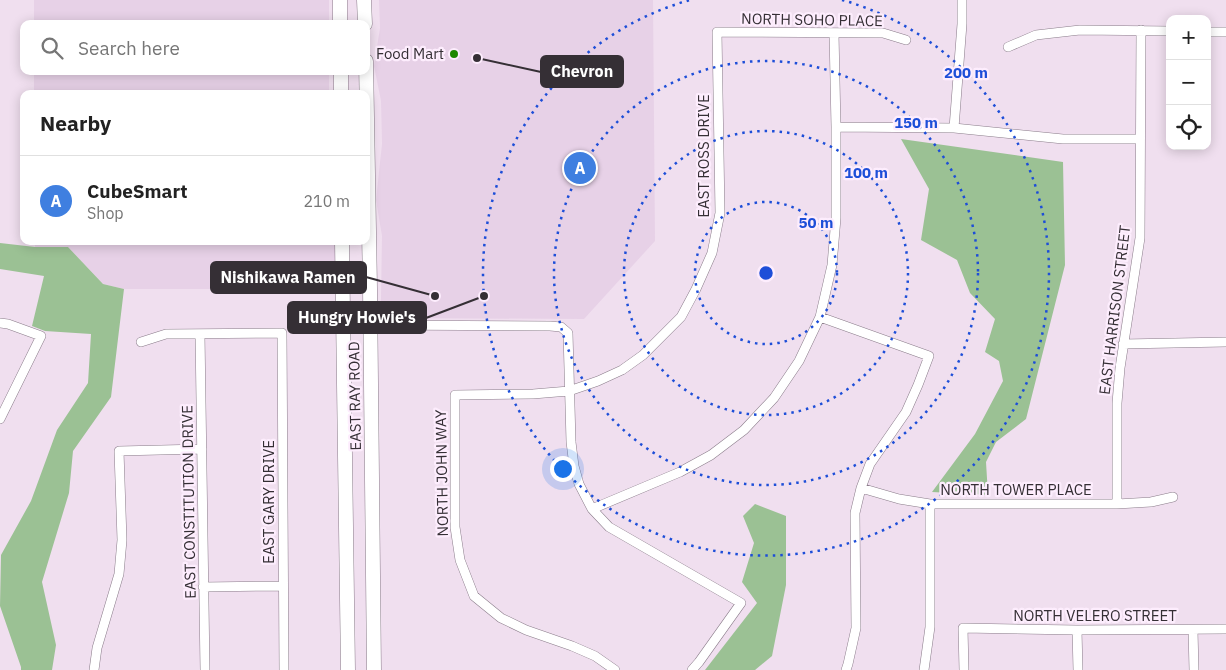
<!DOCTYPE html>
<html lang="en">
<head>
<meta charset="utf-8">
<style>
  body { margin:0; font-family:"IBM Plex Sans",sans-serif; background:#f2f2f2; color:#222 }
  .controls { position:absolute; right:15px; top:15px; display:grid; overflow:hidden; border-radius:10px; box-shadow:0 2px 12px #0003 }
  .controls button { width:45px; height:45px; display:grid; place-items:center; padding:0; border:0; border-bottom:1px solid #e0e0e0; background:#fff; color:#222; font:25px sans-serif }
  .you { position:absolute; left:562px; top:468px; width:18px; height:18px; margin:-12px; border:4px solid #fff; border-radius:50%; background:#1a73e8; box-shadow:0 0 0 8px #1a73e833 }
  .badge { display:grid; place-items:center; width:32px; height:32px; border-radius:50%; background:#1e8800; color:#fff; font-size:16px; font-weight:700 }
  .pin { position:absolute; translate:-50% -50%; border:2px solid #fff; box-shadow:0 1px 5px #0006 }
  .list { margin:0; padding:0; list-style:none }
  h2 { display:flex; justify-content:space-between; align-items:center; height:65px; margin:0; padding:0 20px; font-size:21px }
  h2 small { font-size:16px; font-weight:400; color:#767676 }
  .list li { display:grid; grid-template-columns:32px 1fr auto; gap:15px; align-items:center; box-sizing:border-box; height:90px; padding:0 20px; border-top:1px solid #e0e0e0 }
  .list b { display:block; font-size:19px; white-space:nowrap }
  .list p { margin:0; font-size:16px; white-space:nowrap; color:#767676 }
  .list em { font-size:16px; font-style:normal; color:#767676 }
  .icon { flex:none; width:28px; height:28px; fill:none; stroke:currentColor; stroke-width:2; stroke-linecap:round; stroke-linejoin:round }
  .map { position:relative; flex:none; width:1226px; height:670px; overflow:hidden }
  .search { position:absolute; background:#fff; box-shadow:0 2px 12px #0003; left:20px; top:20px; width:350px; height:55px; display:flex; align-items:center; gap:12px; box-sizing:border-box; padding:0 18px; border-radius:10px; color:#767676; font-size:19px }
  .panel { position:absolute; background:#fff; box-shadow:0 2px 12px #0003; left:20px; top:90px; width:350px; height:155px; border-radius:10px }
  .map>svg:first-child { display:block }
  .built { fill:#e7d1e7 }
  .green { fill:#9bc194 }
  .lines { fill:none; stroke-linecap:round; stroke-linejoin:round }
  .stream { stroke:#b57cb6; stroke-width:3 }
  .minor-casing { stroke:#8a7c8a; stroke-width:10 }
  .primary-casing { stroke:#8a7c8a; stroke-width:15 }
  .minor { stroke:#fff; stroke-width:9 }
  .primary { stroke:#fff; stroke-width:14 }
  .ring { fill:none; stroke:#1d4ed8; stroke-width:2.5; stroke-dasharray:2.5 5 }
  .poi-dot { fill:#1e8800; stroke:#fdedfd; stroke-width:2 }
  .labels { text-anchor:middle; stroke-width:4.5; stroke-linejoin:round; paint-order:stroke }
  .street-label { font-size:15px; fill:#352f35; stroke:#fdedfd }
  .poi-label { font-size:15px; fill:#352f35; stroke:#fdedfd; text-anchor:end }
  .centre { fill:#1d4ed8; stroke:#fdedfd; stroke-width:2.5 }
  .ring-label { font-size:15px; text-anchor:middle; font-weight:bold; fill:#1d4ed8; stroke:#fdedfd; stroke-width:4.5; stroke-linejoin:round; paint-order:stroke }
  .leader { fill:none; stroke:#352f35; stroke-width:2 }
  .callout-dot { fill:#352f35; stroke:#fdedfd; stroke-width:2 }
  .callout { fill:#352f35; stroke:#352f35; stroke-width:2 }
  .callout-label { font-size:16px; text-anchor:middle; font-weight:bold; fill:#fff }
</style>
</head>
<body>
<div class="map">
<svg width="1226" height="670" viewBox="0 0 1226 670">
  <rect width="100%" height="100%" fill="#f0dfef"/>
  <path class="built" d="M34 0H329V24H34Z
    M379 0H653L655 241 584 319 386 318 382 315 380 311 381 298 382 236 376 200 382 144 381 101 374 66 380 28Z
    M34 71H329V94H34Z
    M35 241H336L337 289H124L103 284 68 247H35Z"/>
  <path class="green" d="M901 139 1063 162 1065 265 1026 419 996 442 986 462 988 495 932 492 975 434 1003 381 999 361 985 352 995 319 970 293 957 260 921 240 929 189Z
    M0 243 35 247H68L103 284 124 289 111 397 73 451 69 493 42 582 56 645 52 670H21V667L0 606 1 555 31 501 57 430 88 383 91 334 45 331 32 326 44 276 0 269Z
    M755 504 786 516V585L772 656 755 670H705L757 603 742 582 754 543 743 516Z"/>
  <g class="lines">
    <path class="stream" d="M320 281H333"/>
    <g class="minor-casing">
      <path id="minor" d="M1207 32H1226
        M1008 47 1036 35 1080 30 1170 31
        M836 127 954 128 1063 139H1140
        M954 128 962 24V0
        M820 317 929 356 918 385 906 412 870 464 861 488 855 513 856 628 848 664 846 670
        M0 323 8 324 41 336 0 419
        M370 325 550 326 561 327 568 333 571 442 574 466 579 484 592 509 609 527 741 603 699 662 692 670
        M200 334 205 670
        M141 342 166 334 282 333 284 670
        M1123 344 1226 342
        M861 488 899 499 930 504H1117L1151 502 1173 497
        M1117 504V403L1120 368 1140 238 1141 30
        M592 509 680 472 711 455 744 430 774 398 799 361 820 317 832 265 836 218V127L834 33
        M203 587 283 586
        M1077 630 1078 670
        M1193 630 1194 670
        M94 670 97 648 119 574 122 540 119 451 202 449
        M615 670 595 656 572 646 526 630 501 618 474 596 460 560 455 527V395L533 394 569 391 598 381 622 370 643 355 681 317 696 289 712 253 720 213 717 32 883 33 906 40
        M924 670 930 627V504
        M964 670 963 628 1077 630 1226 629"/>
    </g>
    <g class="primary-casing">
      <path id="primary" d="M340 0V24
        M364 0 365 24
        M366 61 370 288 374 670
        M341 71V94
        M342 241 348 670"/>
    </g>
    <use href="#minor" class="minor"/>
    <use href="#primary" class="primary"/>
  </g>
  <g class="ring">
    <circle cx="766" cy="273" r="71"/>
    <circle cx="766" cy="273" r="142"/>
    <circle cx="766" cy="273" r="212"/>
    <path d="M842 0A283 283 0 1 1 690 0"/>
  </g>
  <circle class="poi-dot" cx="454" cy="54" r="5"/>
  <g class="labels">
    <g class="street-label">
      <text transform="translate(812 20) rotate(1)" y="5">NORTH SOHO PLACE</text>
      <text transform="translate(704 156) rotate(-90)" y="5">EAST ROSS DRIVE</text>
      <text transform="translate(1115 310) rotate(-83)" y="5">EAST HARRISON STREET</text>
      <text transform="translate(355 396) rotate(-91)" y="5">EAST RAY ROAD</text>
      <text transform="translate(442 473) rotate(-91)" y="5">NORTH JOHN WAY</text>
      <text x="1016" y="495">NORTH TOWER PLACE</text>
      <text transform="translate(189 502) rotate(-91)" y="5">EAST CONSTITUTION DRIVE</text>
      <text transform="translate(269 502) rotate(-90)" y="5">EAST GARY DRIVE</text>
      <text x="1095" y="621">NORTH VELERO STREET</text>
    </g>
    <g class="poi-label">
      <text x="444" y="59">Food Mart</text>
    </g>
  </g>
  <circle cx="766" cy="273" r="8" class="centre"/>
  <g class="ring-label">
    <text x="966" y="78">200 m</text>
    <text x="916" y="128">150 m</text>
    <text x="866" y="178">100 m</text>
    <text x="816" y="228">50 m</text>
  </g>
  <path class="leader" d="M477 58L541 72M435 296L366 277M484 296L426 318"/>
  <g class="callout-dot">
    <circle cx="477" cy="58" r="5"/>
    <circle cx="435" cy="296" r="5"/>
    <circle cx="484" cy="296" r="5"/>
  </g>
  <g class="callout">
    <rect x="541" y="56" width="82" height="31" rx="5"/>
    <rect x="211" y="262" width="155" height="31" rx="5"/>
    <rect x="288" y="302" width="138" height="31" rx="5"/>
  </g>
  <g class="callout-label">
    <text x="582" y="77">Chevron</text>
    <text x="288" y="283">Nishikawa Ramen</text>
    <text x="357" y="323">Hungry Howie's</text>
  </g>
</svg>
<div class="controls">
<button>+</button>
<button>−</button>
<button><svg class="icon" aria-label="locate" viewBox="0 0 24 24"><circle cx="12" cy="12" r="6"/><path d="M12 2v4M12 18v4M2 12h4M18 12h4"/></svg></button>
</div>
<div class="you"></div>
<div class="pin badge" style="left:580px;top:168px;background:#3f7fe0">A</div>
<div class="search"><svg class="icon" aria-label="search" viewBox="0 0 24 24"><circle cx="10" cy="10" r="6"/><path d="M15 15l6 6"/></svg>Search here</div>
<section class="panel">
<h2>Nearby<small></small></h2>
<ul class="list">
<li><span class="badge" style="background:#3f7fe0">A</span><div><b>CubeSmart</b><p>Shop</p></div><em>210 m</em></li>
</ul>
</section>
</div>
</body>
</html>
